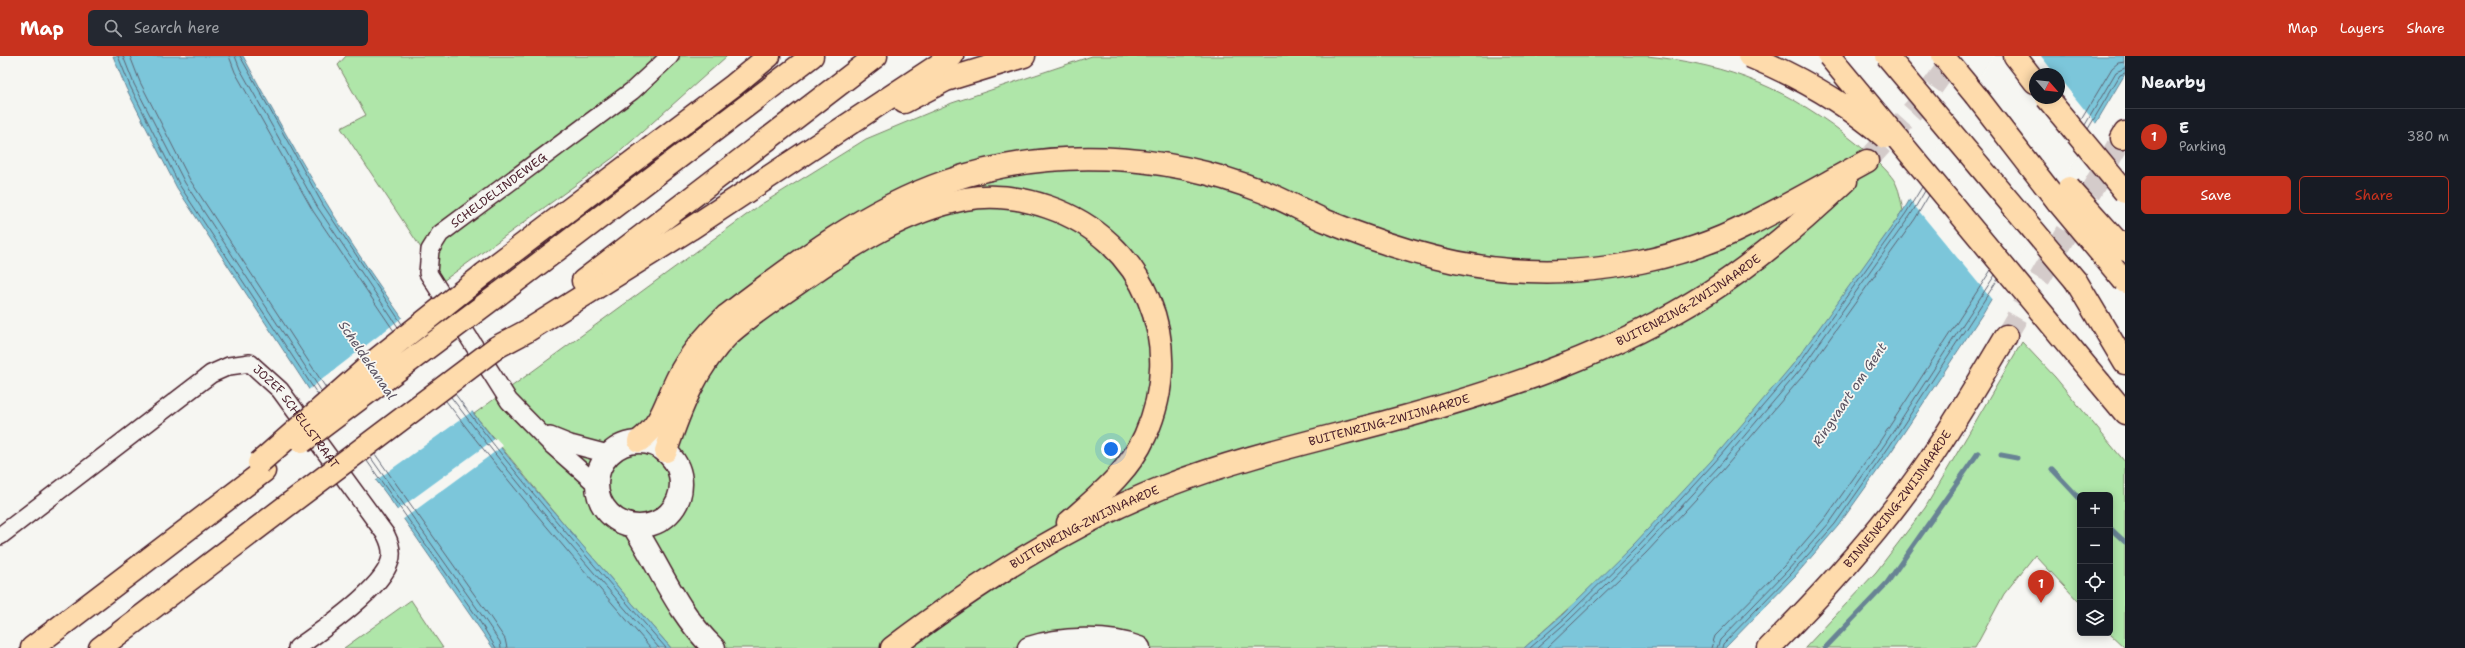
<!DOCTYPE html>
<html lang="en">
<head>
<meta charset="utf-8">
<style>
  body { margin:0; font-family:"Shantell Sans",sans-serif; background:#242831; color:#f1f3f6 }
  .controls { position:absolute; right:12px; bottom:12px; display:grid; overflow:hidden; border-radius:6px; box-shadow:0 2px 10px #0003 }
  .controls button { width:36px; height:36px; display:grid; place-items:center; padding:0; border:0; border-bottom:1px solid #363941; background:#171b24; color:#f1f3f6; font:20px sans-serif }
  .compass { position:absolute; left:2029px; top:12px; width:36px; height:36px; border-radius:50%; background:#171b24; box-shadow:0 2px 10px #0003; rotate:118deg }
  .you { position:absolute; left:1111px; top:393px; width:14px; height:14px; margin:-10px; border:3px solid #fff; border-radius:50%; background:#1a73e8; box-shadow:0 0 0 6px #1a73e833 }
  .badge { display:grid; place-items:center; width:26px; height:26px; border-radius:50%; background:#c8321e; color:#fff; font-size:13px; font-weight:700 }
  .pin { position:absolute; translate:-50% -33px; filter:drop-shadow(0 1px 2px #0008) }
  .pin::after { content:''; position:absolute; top:21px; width:14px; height:12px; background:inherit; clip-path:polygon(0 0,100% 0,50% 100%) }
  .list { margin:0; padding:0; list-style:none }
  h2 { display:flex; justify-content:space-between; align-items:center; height:52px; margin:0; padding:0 16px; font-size:17px }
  h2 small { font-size:13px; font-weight:400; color:#9ea1a6 }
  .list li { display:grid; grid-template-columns:26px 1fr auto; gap:12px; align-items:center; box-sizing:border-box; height:56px; padding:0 16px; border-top:1px solid #363941 }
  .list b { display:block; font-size:15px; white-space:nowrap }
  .list p { margin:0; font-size:13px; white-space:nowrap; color:#9ea1a6 }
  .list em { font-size:13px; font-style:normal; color:#9ea1a6 }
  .actions { display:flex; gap:8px; padding:12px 16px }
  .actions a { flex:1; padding:9px 0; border:1px solid #c8321e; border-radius:6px; text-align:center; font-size:14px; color:#c8321e }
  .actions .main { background:#c8321e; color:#fff }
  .icon { flex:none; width:22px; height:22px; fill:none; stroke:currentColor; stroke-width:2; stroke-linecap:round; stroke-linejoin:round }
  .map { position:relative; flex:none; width:2125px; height:592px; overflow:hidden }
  header { display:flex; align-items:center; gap:24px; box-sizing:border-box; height:56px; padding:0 20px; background:#c8321e; color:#fff }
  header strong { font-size:19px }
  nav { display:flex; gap:22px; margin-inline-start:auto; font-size:14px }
  .search { width:280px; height:36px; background:#242831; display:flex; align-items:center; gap:10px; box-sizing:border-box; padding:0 14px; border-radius:6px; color:#9ea1a6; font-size:15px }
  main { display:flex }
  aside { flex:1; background:#171b24 }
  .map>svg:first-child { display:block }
  .green { fill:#afe6a9; stroke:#7c826a }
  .water { fill:#7bc6da; stroke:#678394; fill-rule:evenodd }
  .pier { fill:#f6f6f2 }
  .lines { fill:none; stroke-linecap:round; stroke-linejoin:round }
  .shore { stroke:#5e6271; stroke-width:1 }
  .stream { stroke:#678394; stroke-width:5 }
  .highway-tunnel { stroke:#d4cbca; stroke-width:22; stroke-dasharray:22 11; stroke-linecap:butt }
  .street-casing { stroke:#4a1f2b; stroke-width:20 }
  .secondary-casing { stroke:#4a1f2b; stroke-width:25 }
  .highway-casing { stroke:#4a1f2b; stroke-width:25 }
  .street { stroke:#f6f6f2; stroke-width:17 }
  .secondary { stroke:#f6f6f2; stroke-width:22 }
  .highway { stroke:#fedbac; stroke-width:22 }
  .highway-bridge-casing { stroke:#4a1f2b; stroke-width:25; stroke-linecap:butt }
  .highway-bridge { stroke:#fedbac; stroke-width:22 }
  .labels { text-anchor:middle; stroke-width:3.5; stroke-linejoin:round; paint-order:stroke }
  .street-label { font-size:12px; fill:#4a1f2b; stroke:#f6f6f2 }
  .water-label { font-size:13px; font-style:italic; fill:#595160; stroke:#f6f6f2 }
</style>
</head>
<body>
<header>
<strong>Map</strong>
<div class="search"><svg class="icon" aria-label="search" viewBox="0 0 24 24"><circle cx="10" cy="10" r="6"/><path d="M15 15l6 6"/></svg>Search here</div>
<nav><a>Map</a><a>Layers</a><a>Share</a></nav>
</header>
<main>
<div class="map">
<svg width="2125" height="592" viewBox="0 0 2125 592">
  <rect width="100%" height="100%" fill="#f6f6f2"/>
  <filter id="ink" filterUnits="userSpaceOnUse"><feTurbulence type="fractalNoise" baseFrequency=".025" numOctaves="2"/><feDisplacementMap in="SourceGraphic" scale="8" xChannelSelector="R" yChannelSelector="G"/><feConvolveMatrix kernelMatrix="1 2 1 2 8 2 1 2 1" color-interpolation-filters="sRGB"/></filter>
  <g filter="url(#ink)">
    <path class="green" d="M346 0H727L614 101 443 225 341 72 366 59 338 9Z
      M1092 0H1647C1732 9 1789 33 1856 87 1867 96 1891 116 1896 128 1900 136 1901 146 1903 155 1867 205 1832 258 1794 307 1714 410 1622 507 1524 592H671L574 480 474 358 760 149 866 83 952 47Z
      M2022 286 2055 321 2125 406V592L2109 577 2110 439H2080V547L2035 499 2004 538 1975 592H1805L1876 516 1925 452Z
      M411 544 443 592H344Z"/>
    <path class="water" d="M113 0H243C288 84 336 168 391 246 475 368 574 480 671 592H493L387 439 312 338 177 132 126 32Z
      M1995 0H2125V18L1983 257 1893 393 1838 470 1795 520 1725 592H1524L1563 558 1635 487 1711 405 1794 307 1903 155ZM2035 18H2059V42H2035Z"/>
    <path class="pier" d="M1992 0H2041L2055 18H2035V42H2059V22L2097 69 1993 245 1908 142Z
      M404 260 474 354 375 425 307 335Z
      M496 382 503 390 402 464 396 455Z"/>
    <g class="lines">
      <path class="shore" d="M118 0 130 30 180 130 318 339
        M123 0 134 28 185 127 322 336
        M130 0 140 26 190 124 326 332
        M229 0 235 16 313 155 394 275
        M235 0 240 13 318 152 398 271
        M240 0 323 149 402 268
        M2081 64 2112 12 2118 7 2125 6
        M2085 69 2116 16 2125 12
        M2088 73 2120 19 2125 17
        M455 338C520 426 594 509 666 592
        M451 341C516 428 588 510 659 592
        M446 345C510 430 581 511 651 592
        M375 398 486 555 505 583 507 592
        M371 402 481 558 500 586 501 592
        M367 405 477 561 496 592
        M1530 592 1566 561 1638 490 1714 407 1797 310 1906 157 1922 131
        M1537 592 1569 564 1642 493 1718 411 1801 313 1910 160 1925 135
        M1547 592 1646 497 1722 415 1806 316 1915 163 1929 139
        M1711 592 1715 580 1784 510 1826 461 1880 385 1991 214
        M1717 592 1720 584 1788 514 1831 465 1885 388 1995 219
        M1722 592 1723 588 1792 517 1835 468 1889 391 1998 223"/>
      <path class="stream" d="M2001 399 2017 402
        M2052 413 2080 443
        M2110 472 2125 486
        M1825 592 1887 527 1978 397"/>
      <path class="highway-tunnel" d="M1867 105 1926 40 1955 0
        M2006 280 2122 82"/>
      <g class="street-casing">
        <g id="street">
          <path d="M550 380 570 388 608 398"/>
          <path id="s1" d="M596 428 553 390 509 345 428 217 430 194 440 178 632 35 670 0"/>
          <path id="s2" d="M0 480 211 318 229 310 250 307 280 334 386 479C390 487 393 496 390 505 382 533 321 575 297 592"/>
        </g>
      </g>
      <g class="secondary-casing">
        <path id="secondary" d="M597 428a42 42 0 1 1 84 0a42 42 0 1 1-84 0Z
          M634 471C661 513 677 557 714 592
          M1029 592C1059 582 1109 580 1139 592"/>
      </g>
      <g class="highway-casing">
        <g id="highway">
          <path d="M2015 0 2035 26"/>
          <path d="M1976 40 2058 146"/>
          <path d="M904 46 946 24 1024 0"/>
          <path d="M2122 82 2125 77"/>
          <path d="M484 218 734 29 769 0"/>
          <path d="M583 225 876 0"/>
          <path d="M2076 225 2125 307"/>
          <path d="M499 238 812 0"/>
          <path d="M497 291 527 275 690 173 952 0"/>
          <path d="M2100 327 2125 357"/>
          <path d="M639 385C663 367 665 347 678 321 690 297 707 278 726 260 793 209 864 154 945 126 1049 90 1163 96 1264 136 1285 144 1305 156 1326 165 1389 191 1458 213 1528 215 1603 218 1681 203 1748 169 1789 149 1828 126 1867 105"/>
          <path d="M666 395C680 353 697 309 729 278 752 257 780 240 805 222 854 188 905 155 965 143 993 138 1022 142 1048 151 1145 184 1187 288 1145 380 1129 416 1097 441 1068 467"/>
          <path d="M32 592 264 415"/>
          <path d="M100 592 289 448"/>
          <path id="s3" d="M892 592C977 528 1066 470 1166 430 1243 400 1324 383 1404 361 1510 332 1615 296 1708 237 1758 205 1803 166 1846 125"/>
          <path id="s4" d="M1769 592C1824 537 1884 470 1928 406 1956 365 1981 322 2006 280"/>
        </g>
      </g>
      <use href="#street" class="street"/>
      <use href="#secondary" class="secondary"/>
      <use href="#highway" class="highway"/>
      <g class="highway-bridge-casing">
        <path id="highway-bridge" d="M1749 0C1798 20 1845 47 1885 81
          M1829 0 2100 327
          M1887 0 2076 225
          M1943 0 1976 40
          M2047 42 2125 136
          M2069 132 2125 194
          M2058 146 2125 226
          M302 386 499 238
          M259 407 377 303 484 218
          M289 448 497 291"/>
      </g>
      <use href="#highway-bridge" class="highway-bridge"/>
    </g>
  </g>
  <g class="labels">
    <g class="street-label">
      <text dy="4" stroke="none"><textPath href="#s1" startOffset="387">SCHELDELINDEWEG</textPath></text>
      <text dy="4" stroke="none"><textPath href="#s3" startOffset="876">BUITENRING-ZWIJNAARDE</textPath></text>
      <text dy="4" stroke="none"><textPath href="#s2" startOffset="378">JOZEF SCHELLSTRAAT</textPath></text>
      <text dy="4" stroke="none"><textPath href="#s3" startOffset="552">BUITENRING-ZWIJNAARDE</textPath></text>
      <text dy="4" stroke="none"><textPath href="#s4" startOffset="197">BINNENRING-ZWIJNAARDE</textPath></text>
      <text dy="4" stroke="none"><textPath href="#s3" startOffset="228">BUITENRING-ZWIJNAARDE</textPath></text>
    </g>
    <g class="water-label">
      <text transform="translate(368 304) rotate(56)" y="5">Scheldekanaal</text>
      <text transform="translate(1849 338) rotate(-56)" y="5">Ringvaart om Gent</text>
    </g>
  </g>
</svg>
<div class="controls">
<button>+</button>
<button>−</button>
<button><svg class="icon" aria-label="locate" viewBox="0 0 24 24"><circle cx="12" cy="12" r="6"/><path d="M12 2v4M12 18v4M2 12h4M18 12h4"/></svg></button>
<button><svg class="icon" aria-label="layers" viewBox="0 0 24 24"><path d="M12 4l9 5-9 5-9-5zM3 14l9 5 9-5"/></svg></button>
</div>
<svg class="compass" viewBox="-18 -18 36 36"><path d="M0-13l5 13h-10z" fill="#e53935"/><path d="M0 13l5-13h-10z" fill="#9ea1a6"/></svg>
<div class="you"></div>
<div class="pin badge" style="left:2041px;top:547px">1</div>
</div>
<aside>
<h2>Nearby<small></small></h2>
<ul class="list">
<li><span class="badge">1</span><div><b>E</b><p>Parking</p></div><em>380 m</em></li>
</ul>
<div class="actions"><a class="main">Save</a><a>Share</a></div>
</aside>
</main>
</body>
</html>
